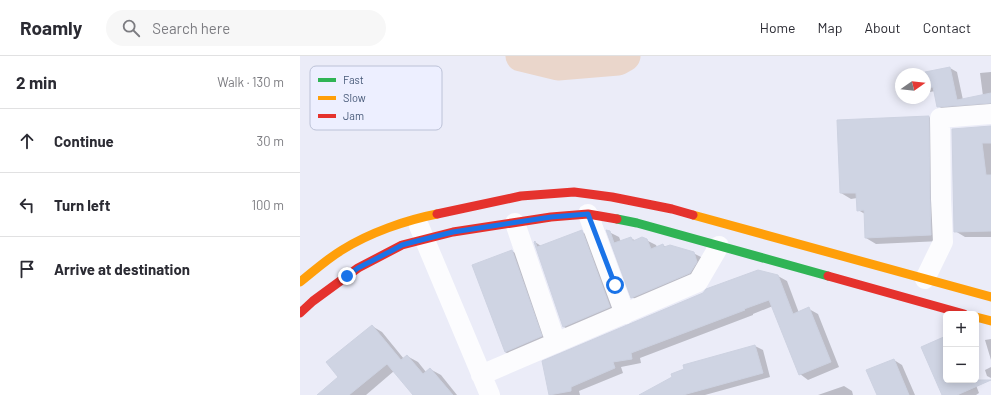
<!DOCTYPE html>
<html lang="en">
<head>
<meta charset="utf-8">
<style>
  body { margin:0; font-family:Barlow,sans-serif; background:#f7f7f7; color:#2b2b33 }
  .controls { position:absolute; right:12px; bottom:12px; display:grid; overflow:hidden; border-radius:6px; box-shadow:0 2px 10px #0003 }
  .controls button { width:36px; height:36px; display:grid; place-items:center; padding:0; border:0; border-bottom:1px solid #e1e1e2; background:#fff; color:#2b2b33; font:20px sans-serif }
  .compass { position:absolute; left:595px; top:12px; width:36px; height:36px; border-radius:50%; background:#fff; box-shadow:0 2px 10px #0003; rotate:76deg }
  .stop { position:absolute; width:12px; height:12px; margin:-9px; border:3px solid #1a73e8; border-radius:50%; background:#fff }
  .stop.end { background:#1a73e8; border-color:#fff; box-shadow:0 1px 4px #0008 }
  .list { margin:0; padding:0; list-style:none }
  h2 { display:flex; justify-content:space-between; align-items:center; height:52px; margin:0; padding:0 16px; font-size:17px }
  h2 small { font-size:13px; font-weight:400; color:#7c7c81 }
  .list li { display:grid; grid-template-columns:26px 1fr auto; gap:12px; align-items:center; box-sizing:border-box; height:64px; padding:0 16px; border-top:1px solid #e1e1e2 }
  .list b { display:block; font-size:15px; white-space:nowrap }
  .list em { font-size:13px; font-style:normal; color:#7c7c81 }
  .icon { flex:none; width:22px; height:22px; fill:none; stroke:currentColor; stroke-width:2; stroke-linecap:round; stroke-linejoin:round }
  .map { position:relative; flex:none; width:691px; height:339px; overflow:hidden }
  header { display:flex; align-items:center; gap:24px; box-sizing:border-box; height:56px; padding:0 20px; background:#fff; border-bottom:1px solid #e1e1e2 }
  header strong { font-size:19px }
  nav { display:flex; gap:22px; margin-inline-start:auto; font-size:14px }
  .search { width:280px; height:36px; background:#f7f7f7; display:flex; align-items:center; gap:10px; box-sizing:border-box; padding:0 14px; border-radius:22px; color:#7c7c81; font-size:15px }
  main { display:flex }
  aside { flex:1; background:#fff }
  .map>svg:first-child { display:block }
  .shadow { fill:#0003 }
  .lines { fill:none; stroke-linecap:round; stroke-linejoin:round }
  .river { stroke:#ead6cb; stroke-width:31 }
  .building { fill:#cfd4e3; stroke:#cdd2e1 }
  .street { stroke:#fcfcfe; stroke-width:20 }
  .fast { stroke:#30b455; stroke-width:9 }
  .slow { stroke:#ff9f0a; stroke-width:9 }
  .jam { stroke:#e5322d; stroke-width:9 }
  .route { stroke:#1a73e8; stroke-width:5 }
  .key { fill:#edefff; stroke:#bcc2d7; stroke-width:1 }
  .key-label { font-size:11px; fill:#485a79 }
</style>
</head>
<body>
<header>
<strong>Roamly</strong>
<div class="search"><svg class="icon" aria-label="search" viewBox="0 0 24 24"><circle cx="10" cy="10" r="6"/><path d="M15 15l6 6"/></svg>Search here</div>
<nav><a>Home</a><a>Map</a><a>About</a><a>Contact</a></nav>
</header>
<main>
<aside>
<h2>2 min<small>Walk · 130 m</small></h2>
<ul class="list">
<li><svg class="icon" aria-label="ahead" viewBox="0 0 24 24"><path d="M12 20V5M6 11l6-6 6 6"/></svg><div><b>Continue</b></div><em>30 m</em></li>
<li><svg class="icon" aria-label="left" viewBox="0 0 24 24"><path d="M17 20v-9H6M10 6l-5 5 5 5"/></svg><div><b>Turn left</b></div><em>100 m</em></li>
<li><svg class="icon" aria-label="arrive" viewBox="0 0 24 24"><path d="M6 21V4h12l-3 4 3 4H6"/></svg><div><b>Arrive at destination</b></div></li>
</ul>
</aside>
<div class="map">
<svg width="691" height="339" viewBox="0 0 691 339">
  <rect width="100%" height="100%" fill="#ebecf8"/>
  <path class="shadow" d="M650 12 657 16 663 44 683 40 680 17 691 16V51L646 55 638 50 635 35 625 37V18H620Z
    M629 61 639 67 641 185 576 188 566 182 565 158 558 154 557 142 551 143 541 137Z
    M691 71V181H665L655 175 653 74Z
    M282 176 292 181 320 257 274 277 264 271 235 186 241 190Z
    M309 176 319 181 321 186 331 182 336 185 346 184 356 189 357 191 363 189 366 191 393 197 403 202 406 212 342 247 332 241Z
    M212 195 222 201 251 286 216 302 205 296Z
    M478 220 487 225 499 257 509 253 518 258 539 311 508 324 500 318 473 250 453 258V259L340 302 341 307 321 311 323 317 279 335 280 339H250L244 306Z
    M72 270 82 276 104 303 107 300 118 306 126 316 130 313 141 319 157 339H114L94 315 66 339H19L40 321Z
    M646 281V324H674L679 337 676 339H643Z
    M691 283V304L685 284Z
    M455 290 463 294 470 321 405 339H345Z
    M594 304 602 309 615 339H578Z
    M691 311V322L687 320 685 314Z
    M544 330 552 335 553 339H518Z"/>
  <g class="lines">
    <path class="river" d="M221 0 258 9 318 4 325 0"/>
  </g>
  <path class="building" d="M650 11 657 44 691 37V47L637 51 633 31 625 32V16Z
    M629 60 630 143 631 179 565 182 564 154 557 155 556 137H540L537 64Z
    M691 70V87H682L686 119H691V175L654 176 652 73Z
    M282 174 310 251 263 271 234 186 235 185 237 191Z
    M306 174 310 175 314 187 331 181 333 185 342 181 347 183 351 193 363 188 364 191 370 189 394 196 397 206 390 217 331 242Z
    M212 194 242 280 205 296 172 209Z
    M458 214 478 219 493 258 509 251 531 306 499 319 469 244 444 253 445 254 331 297 332 303 313 306 315 312 271 331V335L249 339 242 305 403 237 406 233Z
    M72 269 101 304 107 299 123 318 130 312 153 339H113L87 308 49 339H17L38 321 26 306Z
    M646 280V324H691L657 339H642L621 291Z
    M455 289 463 317 383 339H339L372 321 371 318 384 313 383 309Z
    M594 303 609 339H577L566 314Z"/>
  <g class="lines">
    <path class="street" d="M288 158 325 258
      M215 167 256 287
      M119 170 190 339
      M625 223 643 186 641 143 640 62 691 58
      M181 319 398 226 419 190"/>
    <path class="fast" d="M317 163 337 167 528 220"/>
    <path class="slow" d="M393 159 691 241
      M0 226C14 215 27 203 42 194 69 177 106 164 137 158
      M676 261 691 265"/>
    <path class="jam" d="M137 158 221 140 274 136 312 141 372 153 393 159
      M528 220 664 258
      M0 257 13 245 58 212 102 189 153 176 251 161 288 158 317 163"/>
  </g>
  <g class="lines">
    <path class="route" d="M47 220 58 212 91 195 102 189 113 186 153 176 251 161 288 158 315 229"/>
  </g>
  <rect x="10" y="10" width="132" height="64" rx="6" class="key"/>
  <rect x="18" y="22" width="18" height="4" fill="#30b455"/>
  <rect x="18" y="40" width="18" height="4" fill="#ff9f0a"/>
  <rect x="18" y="58" width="18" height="4" fill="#e5322d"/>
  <g class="key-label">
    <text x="43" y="28">Fast</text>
    <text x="43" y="46">Slow</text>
    <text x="43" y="64">Jam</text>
  </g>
</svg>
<div class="controls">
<button>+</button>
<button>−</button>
</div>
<svg class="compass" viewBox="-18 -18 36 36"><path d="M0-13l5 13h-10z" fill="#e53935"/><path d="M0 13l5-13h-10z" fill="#7c7c81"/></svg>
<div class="stop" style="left:315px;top:229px"></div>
<div class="stop end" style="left:47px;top:220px"></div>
</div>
</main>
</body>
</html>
